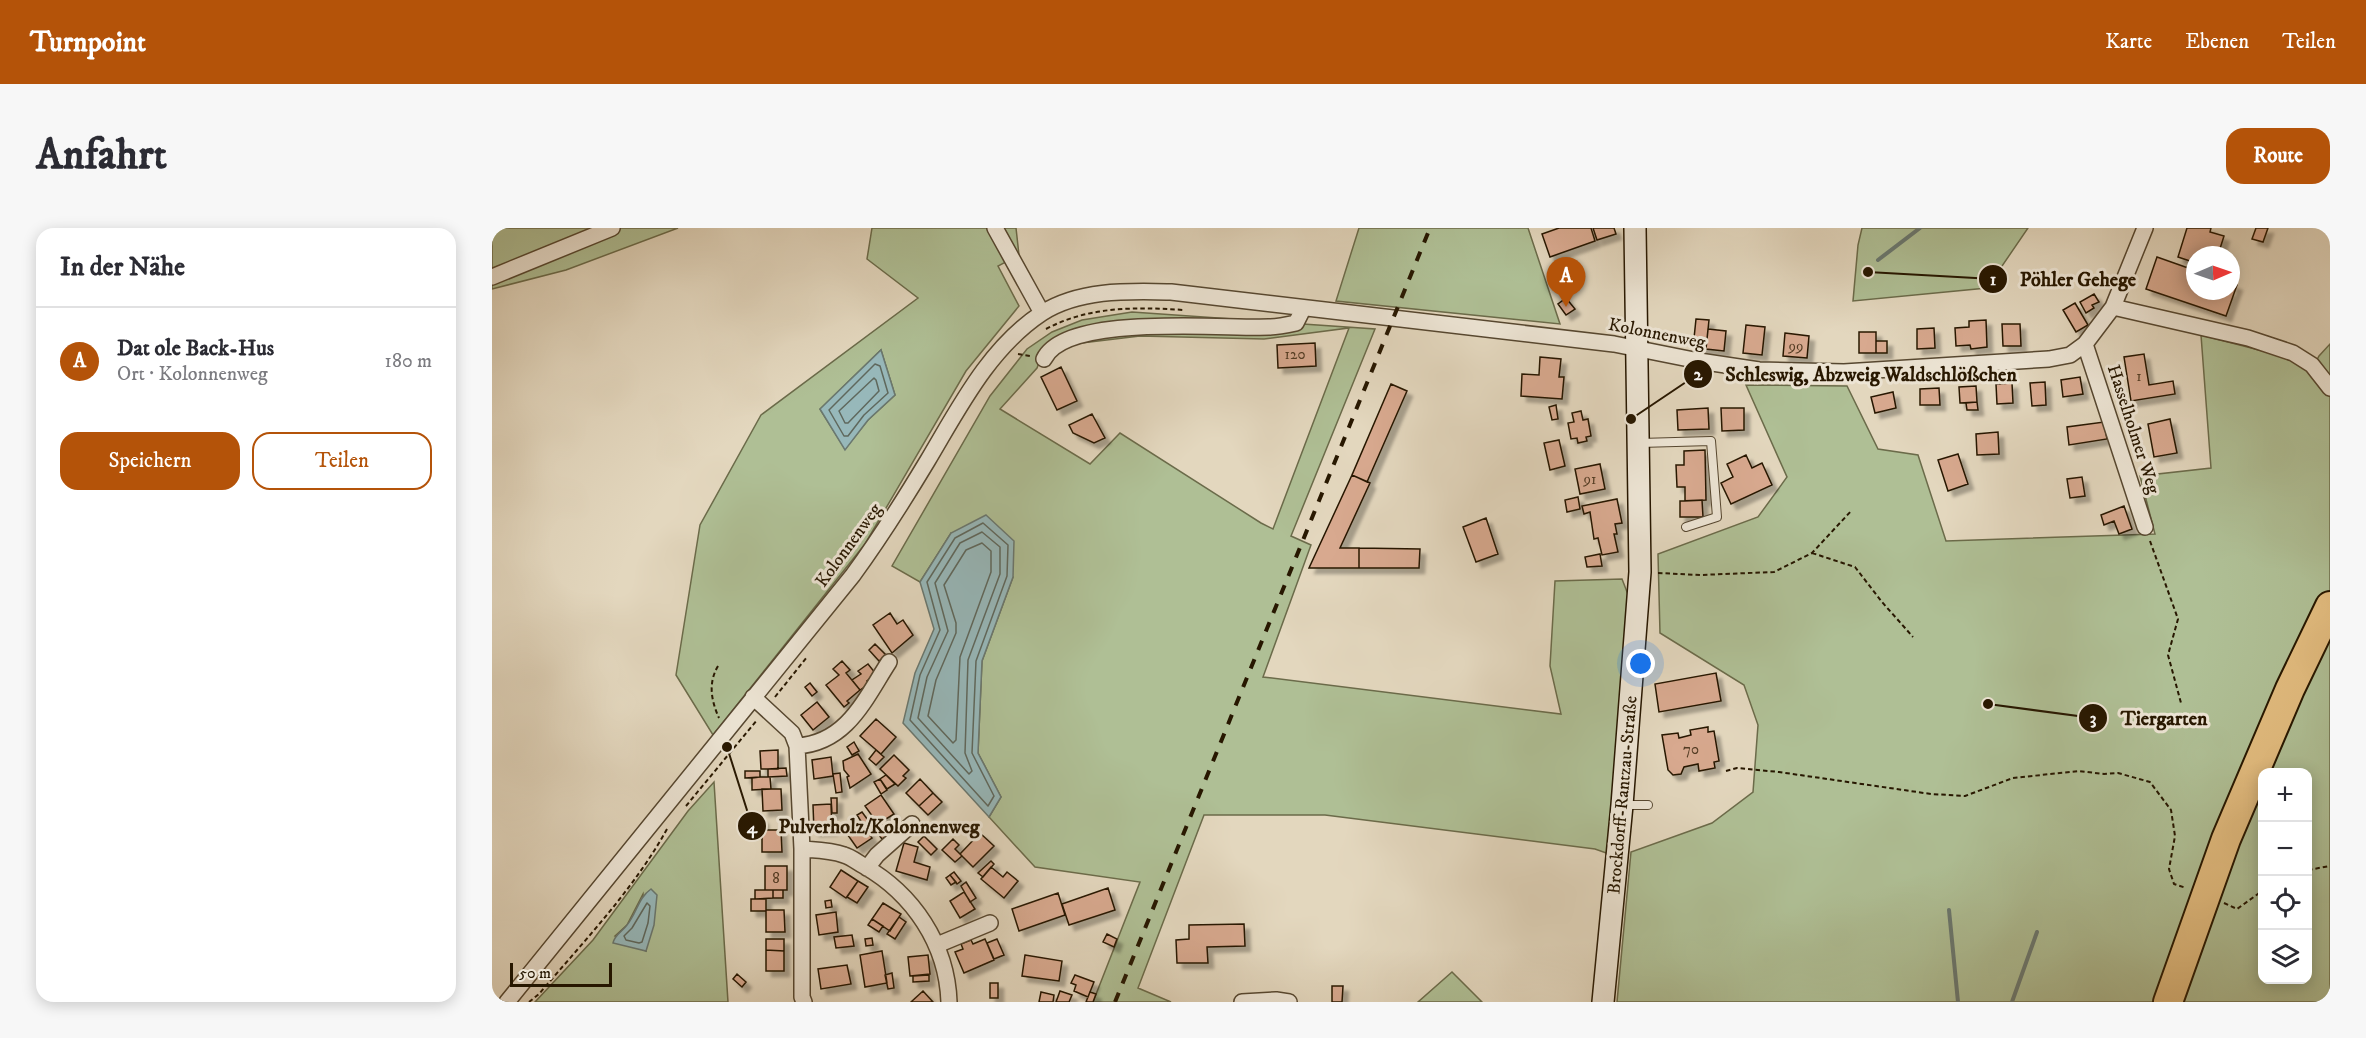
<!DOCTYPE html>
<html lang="de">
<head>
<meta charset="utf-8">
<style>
  body { margin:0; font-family:"IM FELL DW Pica",serif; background:#f7f7f7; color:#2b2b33 }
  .controls { position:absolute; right:18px; bottom:18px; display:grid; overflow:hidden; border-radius:12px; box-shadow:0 3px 15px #0003 }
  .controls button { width:54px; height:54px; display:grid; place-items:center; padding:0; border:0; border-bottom:2px solid #e1e1e2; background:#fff; color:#2b2b33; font:30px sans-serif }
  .compass { position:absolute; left:1694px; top:18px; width:54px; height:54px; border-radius:50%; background:#fff; box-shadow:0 3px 15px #0003; rotate:88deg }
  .scale { position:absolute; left:18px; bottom:15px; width:102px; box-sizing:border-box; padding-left:6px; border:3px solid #271700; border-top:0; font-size:16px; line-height:21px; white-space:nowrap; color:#271700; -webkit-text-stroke:4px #ede5d5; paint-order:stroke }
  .you { position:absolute; left:1149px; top:436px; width:21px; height:21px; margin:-15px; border:4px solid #fff; border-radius:50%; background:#1a73e8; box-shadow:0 0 0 9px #1a73e833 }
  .badge { display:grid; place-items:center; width:39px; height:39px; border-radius:50%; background:#b45309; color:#fff; font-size:20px; font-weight:700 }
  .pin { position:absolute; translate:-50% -50px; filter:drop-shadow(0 2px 3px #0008) }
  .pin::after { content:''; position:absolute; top:32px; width:21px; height:18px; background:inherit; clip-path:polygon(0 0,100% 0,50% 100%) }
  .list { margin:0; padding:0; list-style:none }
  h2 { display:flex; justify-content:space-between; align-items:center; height:78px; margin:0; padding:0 24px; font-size:26px }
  h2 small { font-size:20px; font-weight:400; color:#7c7c81 }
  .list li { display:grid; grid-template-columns:39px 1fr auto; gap:18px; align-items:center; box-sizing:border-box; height:108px; padding:0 24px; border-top:2px solid #e1e1e2 }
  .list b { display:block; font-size:22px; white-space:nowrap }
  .list p { margin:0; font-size:20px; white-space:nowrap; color:#7c7c81 }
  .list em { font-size:20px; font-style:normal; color:#7c7c81 }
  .actions { display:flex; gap:12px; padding:18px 24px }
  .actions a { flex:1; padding:14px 0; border:2px solid #b45309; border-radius:18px; text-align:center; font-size:21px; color:#b45309 }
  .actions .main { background:#b45309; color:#fff }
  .icon { flex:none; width:33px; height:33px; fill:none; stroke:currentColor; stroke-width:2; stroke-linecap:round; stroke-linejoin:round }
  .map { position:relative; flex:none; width:1838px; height:774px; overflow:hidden; border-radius:18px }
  header { display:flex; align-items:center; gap:36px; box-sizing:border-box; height:84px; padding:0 30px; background:#b45309; color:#fff }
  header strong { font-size:28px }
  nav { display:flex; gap:33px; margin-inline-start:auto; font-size:21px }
  .intro { display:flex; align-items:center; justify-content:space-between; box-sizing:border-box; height:144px; padding:0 36px }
  h1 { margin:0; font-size:42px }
  .button { padding:15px 27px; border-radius:18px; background:#b45309; color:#fff; font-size:21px; font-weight:700 }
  main { display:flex; gap:36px; padding:0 36px }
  aside { flex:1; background:#fff; border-radius:18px; box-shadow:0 3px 15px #0003 }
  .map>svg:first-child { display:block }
  .green { fill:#afbf95; stroke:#6b6b4a; stroke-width:1.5; fill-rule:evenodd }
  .water { fill:#97b8ba; stroke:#6a7870; stroke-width:1.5 }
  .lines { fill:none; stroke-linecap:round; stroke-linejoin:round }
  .shore { stroke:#5f685d; stroke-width:1.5 }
  .stream { stroke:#6a7870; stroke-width:4 }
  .building { fill:#d8a98f; stroke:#271700; stroke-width:1.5; filter:url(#shadow) }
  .lane-casing { stroke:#564730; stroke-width:10 }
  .street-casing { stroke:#564730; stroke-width:18 }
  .secondary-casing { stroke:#271700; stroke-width:24 }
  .highway-casing { stroke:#271700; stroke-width:32 }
  .path { stroke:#271700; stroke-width:2; stroke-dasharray:4.5 3; stroke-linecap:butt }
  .lane { stroke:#ede5d5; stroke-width:8 }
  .street { stroke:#ede5d5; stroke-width:15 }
  .secondary { stroke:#ede5d5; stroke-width:21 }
  .highway { stroke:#e2bc7f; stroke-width:28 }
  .rail { stroke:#271700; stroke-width:4; stroke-dasharray:10 10; stroke-linecap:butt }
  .labels { text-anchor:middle; stroke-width:6; stroke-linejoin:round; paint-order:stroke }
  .number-label { font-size:15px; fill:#533c24 }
  .street-label { font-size:18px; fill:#271700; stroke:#ede5d5 }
  .leader { fill:none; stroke:#271700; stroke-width:2 }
  .callout-dot { fill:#271700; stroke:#ede5d5; stroke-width:2 }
  .mark-label { font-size:18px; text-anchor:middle; font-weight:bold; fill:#fff }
  .callout-label { font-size:20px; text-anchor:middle; font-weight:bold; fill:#271700; stroke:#ede5d5; stroke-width:6; stroke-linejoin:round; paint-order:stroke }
</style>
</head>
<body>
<header>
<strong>Turnpoint</strong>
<nav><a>Karte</a><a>Ebenen</a><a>Teilen</a></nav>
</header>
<div class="intro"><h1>Anfahrt</h1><a class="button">Route</a></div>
<main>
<aside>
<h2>In der Nähe<small></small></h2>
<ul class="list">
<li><span class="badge">A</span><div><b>Dat ole Back-Hus</b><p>Ort · Kolonnenweg</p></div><em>180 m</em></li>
</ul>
<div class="actions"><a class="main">Speichern</a><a>Teilen</a></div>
</aside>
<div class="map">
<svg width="1838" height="774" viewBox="0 0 1838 774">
  <defs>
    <filter id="shadow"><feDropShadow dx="5.5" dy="5.5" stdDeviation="1.5" flood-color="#0004"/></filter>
  </defs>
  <rect width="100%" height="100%" fill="#e3d7be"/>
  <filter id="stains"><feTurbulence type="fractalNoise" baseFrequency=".00333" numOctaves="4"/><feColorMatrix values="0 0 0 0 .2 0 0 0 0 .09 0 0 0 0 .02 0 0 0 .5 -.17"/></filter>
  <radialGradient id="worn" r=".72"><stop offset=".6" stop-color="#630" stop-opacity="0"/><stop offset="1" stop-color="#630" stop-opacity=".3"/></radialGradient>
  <path class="green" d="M0 0H186L74 42 0 61Z
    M380 0H524L527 27 506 38 527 78 474 143 373 316 221 507 184 447 208 297 269 187 426 70 375 31ZM389 122 403 167 376 192 353 221 328 181Z
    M867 0H1036L1068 96 844 73Z
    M1370 0H1536L1495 60 1361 73 1366 17Z
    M640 84 883 101 799 308 819 317 771 449 1069 486 1058 438 1063 353 1130 351 1137 369 1117 626 1103 621 833 587H712L646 760 679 774H601L648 654 543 639 497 589 509 569 486 525 490 433 521 349 459 305 428 354 400 338 498 168 535 121 560 104 590 92ZM857 100 781 301 769 295 628 205 598 236 508 181 545 140 552 122 585 104 590 115 648 108 772 111Z
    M1709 107 1794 129 1819 143 1827 128 1838 116V774H1125L1139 624 1220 595 1261 564 1266 497 1252 457 1168 405 1166 326 1266 289 1295 249 1254 157 1355 158 1386 221 1426 227 1454 313 1663 306 1648 248 1719 240ZM1770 544H1816V752H1770Z
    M222 554 236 774H43L101 712 196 583ZM151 666 154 723 123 708 135 697Z
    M960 744 990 774H926Z"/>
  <path class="water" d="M389 122 403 167 376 192 353 222 328 181Z
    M494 287 522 313 521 349 490 433 486 525 509 569 497 589 411 495 423 445 442 401 428 354 459 305Z
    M159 661 165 667 162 697 154 723 121 715C123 706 130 704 135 697 145 685 146 670 159 661Z"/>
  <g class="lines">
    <path class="shore" d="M383 136 388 138 396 165 372 187 356 208H352L337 182Z
      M382 150 384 152 387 163 356 195H353L347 183Z
      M491 295 516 317 515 348 484 433 480 525 502 568 496 578 418 492 428 447 448 402 435 354 463 310Z
      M490 304 508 319V346L476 432 473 525 480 543 477 546 426 490 435 449 456 403 443 355 468 315Z
      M490 315 499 323V344L468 429 464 512 461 515 436 488 444 452 464 405V395L452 357 474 322Z
      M155 675 158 678 156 695 150 714 147 715 134 712 132 708 140 700Z"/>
    <path class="stream" d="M1386 32 1428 0
      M1457 682 1466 774
      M1520 774 1545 704"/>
  </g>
  <path class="building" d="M1067 0H1099L1103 13 1058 29 1050 6Z
    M1101 0H1122L1124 6 1105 12Z
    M1695 0H1719L1718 4 1732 8 1726 27H1703V63H1739V55L1745 57 1734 88 1654 61 1665 29 1699 41 1701 34 1686 29Z
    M1764 0H1776L1771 14 1760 11Z
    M1602 66 1607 74 1600 77 1602 80 1594 85 1588 74Z
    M1074 70 1083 81 1074 87 1066 76Z
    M1583 75 1596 97 1584 104 1571 82Z
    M1204 91 1217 92 1214 121 1201 120Z
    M1494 92 1495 119 1479 121 1478 117 1464 118 1463 100 1477 99V93Z
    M1510 96H1528L1529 118H1511Z
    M1254 97 1273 99 1270 127 1251 125Z
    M1442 100 1443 120 1425 121V101Z
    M1216 101 1234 103 1232 123 1214 121Z
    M1367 104H1384V125H1367Z
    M1293 105 1317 108 1315 130 1291 128Z
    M1384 113H1395V125H1384Z
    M823 115 824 138 786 140 785 117Z
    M1652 126 1657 157 1681 153 1683 166 1639 173 1632 129Z
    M1048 129 1069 131 1067 149H1072L1070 171 1029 168 1030 146 1047 147Z
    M569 139 585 173 565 182 549 149Z
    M1588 149 1591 166 1571 169 1569 152Z
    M1553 154 1554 177 1540 178 1538 155Z
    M1520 155 1521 175 1505 176 1504 156Z
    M899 156 915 163 875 254 860 247Z
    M1484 158 1485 174 1468 175 1467 159Z
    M1447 160 1448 177H1428V161Z
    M1401 164 1404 180 1383 185 1379 169Z
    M1485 174 1486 182H1475L1474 175Z
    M1064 177 1066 191 1060 192 1057 179Z
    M1216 180 1217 201 1186 202 1185 182Z
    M1229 180H1252V202L1230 203Z
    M1089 183 1091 192 1096 191 1099 208 1094 209 1095 213 1086 215 1085 210 1079 211 1076 195 1082 194 1080 185Z
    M600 186 613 210 602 215 581 205 577 197Z
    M1678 191 1685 225 1662 229 1656 196Z
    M1612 194 1615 211 1577 217 1575 199Z
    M1506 204 1507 226 1485 227 1484 206Z
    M1067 212 1073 238 1058 242 1052 215Z
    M1213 222 1214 272 1193 273V259H1185L1184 237H1192V223Z
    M1466 226 1476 256 1456 263 1446 232Z
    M1254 227 1260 240 1270 235 1280 257 1239 276 1229 255 1241 249 1235 236Z
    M1108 236 1113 261 1088 266 1083 241Z
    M860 247 878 255 848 320H867V340H817Z
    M1590 249 1593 268 1578 270 1575 251Z
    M1086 269 1088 281 1075 284 1073 272Z
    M1125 271 1130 295 1123 296 1125 306H1122L1126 324 1110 327 1106 310 1102 311 1098 284 1092 286 1090 278Z
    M1210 272 1211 289H1188V273Z
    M1632 278 1640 301 1627 306 1622 293 1612 297 1609 287Z
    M994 290 1006 326 984 334 971 299Z
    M867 320 928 321 927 340H867Z
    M1108 326 1110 338 1095 339 1093 329Z
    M398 385 405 396 411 392 421 407 400 425 381 397Z
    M383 416 394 427 387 433 377 422Z
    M350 433 358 442 354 445 368 462 355 473 357 475 352 479 334 457 347 447 341 441Z
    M376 436 384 446 375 453 377 456 368 462 360 452 369 446 366 443Z
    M1224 445 1229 473 1167 484 1163 456Z
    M318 455 325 464 320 468 313 459Z
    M325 474 337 489 321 502 309 487Z
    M384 491 404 509 389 526 368 508Z
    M1216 499V504L1222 503 1227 533 1222 534 1223 540 1207 543 1206 536 1192 539 1189 546 1181 547 1176 542 1170 507 1186 505 1187 510 1199 507 1198 502Z
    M362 514 367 523 360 527 355 519Z
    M286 522V541H269L268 523Z
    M384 522 392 529 384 537 377 531Z
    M366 526 379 546 358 560 355 549 357 548 352 542 351 533Z
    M402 527 417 542 411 548 414 550 406 558 388 541Z
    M339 529 341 548 322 551 320 532Z
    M294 540 295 548 276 549V541Z
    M253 543H268V549L253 550Z
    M348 545 350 564 344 565 341 546Z
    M394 547 403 556 395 561 388 551Z
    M268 549H278L279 561 260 562V550Z
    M388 551 395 562 389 566 382 554Z
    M428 551 441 565 427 578 414 565Z
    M270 561H289L290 582 271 583Z
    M441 565 450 574 436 587 427 578Z
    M389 567 402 586 386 596 373 578Z
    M339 570H345V585H340Z
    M339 576 340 602 322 603 321 577Z
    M370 584 381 599 375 603 365 587Z
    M252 591H271V602H252Z
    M247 593H252V600H247Z
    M368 593 380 610 365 620 353 603Z
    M394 594 400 603 390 611 383 602Z
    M270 602H289L290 624H270Z
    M488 605 502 618 481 639 468 626Z
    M432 608 445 621 439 627 426 614Z
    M461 611 467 617 463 621 470 628 463 634 450 622Z
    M412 615 426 619 422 634 438 639 435 652 404 643Z
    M499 633 502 636 491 649 486 645Z
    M273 638H295V662H273Z
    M499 639 511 649 515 644 526 653 512 670 489 651Z
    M349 642 366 653 354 670 338 659Z
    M462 644 469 653 465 656 458 647Z
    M458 647 464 654 459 657 454 650Z
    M366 653 376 659 365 675 355 669Z
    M474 654 484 670 478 674 469 658Z
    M616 660 623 682 577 697 570 676Z
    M263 662H281V670L263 671Z
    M281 662H291V670H281Z
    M472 664 483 681 468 690 458 673Z
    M566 665 573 687 527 703 520 681Z
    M259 671H274V683H259Z
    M339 672 340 679 334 680 333 673Z
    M391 675 409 686 398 703 380 691Z
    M274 682H292L293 704H274Z
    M344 684 346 704 327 707 324 687Z
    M407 689 414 694 403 711 395 706Z
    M380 691 391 698 387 704 376 697Z
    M752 696 753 718 715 719 716 735H685L684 712 697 711V697Z
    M615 706 625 711 622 719 611 714Z
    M360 707 362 718 344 720 342 709Z
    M380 710 381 717 374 718 373 711Z
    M274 711H292V723L274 722Z
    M493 711 502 732 472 745 463 724 471 721 469 716 479 712 481 716Z
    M505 711 512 727 502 731 495 715Z
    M274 722 292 723V743H274Z
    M390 723 395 755 373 759 368 727Z
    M436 727 438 746 418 748 416 729Z
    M533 727 570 733 567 753 530 748Z
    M355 737 359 756 329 761 326 741Z
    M400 745 402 760 396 761 393 747Z
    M245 746 254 754 250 759 241 751Z
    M437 747V753L421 754V748Z
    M583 747 602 754 596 769 582 763 584 757 579 755Z
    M498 755H506V770H498Z
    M840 758H851L850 774H840Z
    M431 763 441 774H419Z
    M568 763 580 767 577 774H564Z
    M549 764 562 767 561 774H547Z
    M598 764 604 766 601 774H594Z"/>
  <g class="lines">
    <g class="lane-casing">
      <path id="lane" d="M1148 215 1219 213 1225 289 1194 299
        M1132 577H1156"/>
    </g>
    <g class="street-casing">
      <path id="street" d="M503 0 550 85
        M0 49 120 0
        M1621 79 1756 110 1801 125 1820 137 1838 160
        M1593 116 1653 299
        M552 131C574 85 730 101 777 99 786 99 795 97 804 95L811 81
        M261 469 300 505 305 518 310 621V769L312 774
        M305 518C355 515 373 471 397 434
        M310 621C324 622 339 622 352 627 359 629 365 634 372 638 421 666 455 716 457 774
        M375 640 385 627 420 596
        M445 717 498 695
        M15 774 361 347C388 310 412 272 436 232 467 180 497 120 550 85 588 61 636 63 679 64L1122 116 1207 133 1267 142 1352 144 1557 131 1578 127 1593 116 1621 79 1653 0
        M750 774 784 772 797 774"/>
    </g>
    <g class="secondary-casing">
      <path id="secondary" d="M1111 774 1130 577 1148 344 1143 0"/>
    </g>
    <g class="highway-casing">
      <path id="highway" d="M1676 774 1734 611 1798 461 1838 378"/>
    </g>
    <path class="path" d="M554 101C597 78 644 79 692 82
      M526 126 538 128
      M1658 313 1686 391 1676 427 1689 475
      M1320 325 1363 339 1390 374 1421 409
      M1166 345 1208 347 1282 344 1320 325 1360 282
      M226 438C216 455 219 472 227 490
      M283 469 315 429
      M1234 543 1245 540 1287 544 1439 566 1473 568 1521 550 1587 543 1612 546 1626 545 1658 554 1679 582 1683 608 1677 641 1682 656 1694 660
      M194 578 265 492
      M1816 642 1838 638
      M1732 675 1745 681 1770 663
      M37 774 47 766C92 713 142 661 175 601"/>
    <use href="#lane" class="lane"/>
    <use href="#street" class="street"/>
    <use href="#secondary" class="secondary"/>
    <use href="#highway" class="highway"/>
    <path class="rail" d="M623 774 938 0"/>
  </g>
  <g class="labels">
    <g class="number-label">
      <text x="1304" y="123">99</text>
      <text x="803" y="131">120</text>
      <text x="1647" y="153">1</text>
      <text x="1098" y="256">91</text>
      <text x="1199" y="526">70</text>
      <text x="284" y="655">8</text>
    </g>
    <g class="street-label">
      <text transform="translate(1165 105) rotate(11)" y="6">Kolonnenweg</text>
      <text transform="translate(1642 201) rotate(72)" y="6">Hasselholmer Weg</text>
      <text transform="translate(356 317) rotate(-54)" y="6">Kolonnenweg</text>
      <text transform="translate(1130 567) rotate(-85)" y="6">Brockdorff-Rantzau-Straße</text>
    </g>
  </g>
  <path class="leader" d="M1376 44L1501 51M1139 191L1206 146M1496 476L1601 490M235 519L260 598"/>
  <g class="callout-dot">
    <circle cx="1376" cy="44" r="6"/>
    <circle cx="1139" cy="191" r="6"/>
    <circle cx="1496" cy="476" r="6"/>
    <circle cx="235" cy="519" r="6"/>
    <circle cx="1501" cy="51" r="15"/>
    <circle cx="1206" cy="146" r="15"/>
    <circle cx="1601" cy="490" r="15"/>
    <circle cx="260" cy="598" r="15"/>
  </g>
  <g class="mark-label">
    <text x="1501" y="57">1</text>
    <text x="1206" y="152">2</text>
    <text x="1601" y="496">3</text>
    <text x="260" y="605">4</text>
  </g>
  <g class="callout-label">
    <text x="1586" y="58">Pöhler Gehege</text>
    <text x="1379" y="153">Schleswig, Abzweig Waldschlößchen</text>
    <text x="1672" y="497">Tiergarten</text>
    <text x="387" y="605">Pulverholz/Kolonnenweg</text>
  </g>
  <rect width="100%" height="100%" filter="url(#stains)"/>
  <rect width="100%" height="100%" fill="url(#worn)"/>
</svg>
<div class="controls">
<button>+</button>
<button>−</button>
<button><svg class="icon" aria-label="locate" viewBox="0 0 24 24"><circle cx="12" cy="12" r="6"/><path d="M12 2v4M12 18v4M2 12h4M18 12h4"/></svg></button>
<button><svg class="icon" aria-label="layers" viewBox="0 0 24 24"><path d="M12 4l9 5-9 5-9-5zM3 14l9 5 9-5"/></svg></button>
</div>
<svg class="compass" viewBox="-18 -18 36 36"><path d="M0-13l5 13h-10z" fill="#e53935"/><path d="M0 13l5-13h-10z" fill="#7c7c81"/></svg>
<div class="scale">50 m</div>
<div class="you"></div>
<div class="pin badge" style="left:1074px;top:79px">A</div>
</div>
</main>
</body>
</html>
